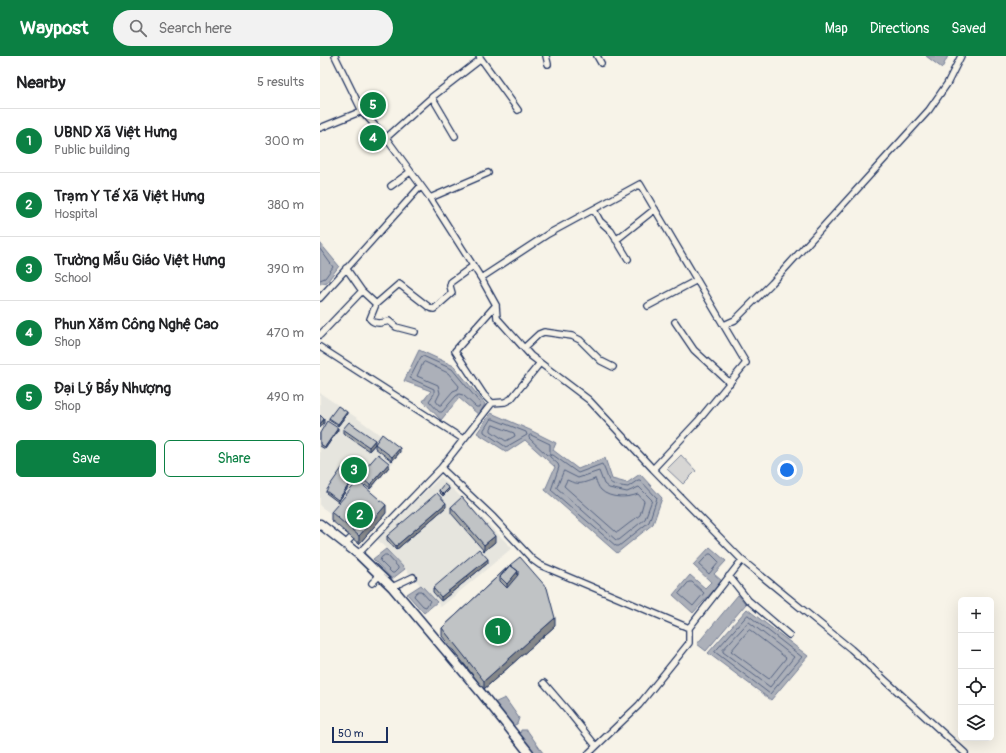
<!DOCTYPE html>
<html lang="en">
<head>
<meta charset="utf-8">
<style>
  body { margin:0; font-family:Pangolin,sans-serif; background:#f2f2f2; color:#202124 }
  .controls { position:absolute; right:12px; bottom:12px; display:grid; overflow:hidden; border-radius:6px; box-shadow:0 4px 16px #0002 }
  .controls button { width:36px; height:36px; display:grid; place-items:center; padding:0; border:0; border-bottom:1px solid #e0e0e0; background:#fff; color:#202124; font:20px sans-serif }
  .scale { position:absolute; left:12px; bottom:10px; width:56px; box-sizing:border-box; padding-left:4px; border:2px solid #1b2f5e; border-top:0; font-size:11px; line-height:14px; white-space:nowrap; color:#1b2f5e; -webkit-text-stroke:3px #f7f3e8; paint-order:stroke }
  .you { position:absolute; left:467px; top:414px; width:14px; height:14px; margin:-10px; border:3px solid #fff; border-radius:50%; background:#1a73e8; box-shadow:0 0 0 6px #1a73e833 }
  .badge { display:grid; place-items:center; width:26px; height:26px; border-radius:50%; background:#0b8043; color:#fff; font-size:13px; font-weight:700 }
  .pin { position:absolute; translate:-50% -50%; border:2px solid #fff; box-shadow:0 1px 4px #0006 }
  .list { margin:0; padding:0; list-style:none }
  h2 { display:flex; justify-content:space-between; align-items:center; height:52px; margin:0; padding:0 16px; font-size:17px }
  h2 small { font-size:13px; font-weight:400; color:#757577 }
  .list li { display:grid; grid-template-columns:26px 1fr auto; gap:12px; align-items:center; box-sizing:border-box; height:64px; padding:0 16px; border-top:1px solid #e0e0e0 }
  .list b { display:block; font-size:15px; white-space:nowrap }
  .list p { margin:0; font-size:13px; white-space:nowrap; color:#757577 }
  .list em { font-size:13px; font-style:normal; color:#757577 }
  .actions { display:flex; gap:8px; padding:12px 16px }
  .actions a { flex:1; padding:9px 0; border:1px solid #0b8043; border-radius:6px; text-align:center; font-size:14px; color:#0b8043 }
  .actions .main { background:#0b8043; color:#fff }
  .icon { flex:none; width:22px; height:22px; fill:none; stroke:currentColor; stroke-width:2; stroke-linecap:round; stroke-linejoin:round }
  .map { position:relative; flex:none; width:686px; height:697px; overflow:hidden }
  header { display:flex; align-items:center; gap:24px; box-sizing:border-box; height:56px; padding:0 20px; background:#0b8043; color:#fff }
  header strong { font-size:19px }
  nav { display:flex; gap:22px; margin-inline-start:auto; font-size:14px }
  .search { width:280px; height:36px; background:#f2f2f2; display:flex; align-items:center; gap:10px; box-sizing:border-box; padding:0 14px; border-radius:22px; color:#757577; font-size:15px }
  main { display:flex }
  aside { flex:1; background:#fff }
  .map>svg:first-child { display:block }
  .built { fill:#e6e5de }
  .green { fill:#d7d6d4; stroke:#798299 }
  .water { fill:#acb0b9; stroke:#727c95 }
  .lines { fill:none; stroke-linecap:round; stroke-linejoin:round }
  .shore { stroke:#556382; stroke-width:1 }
  .minor-casing { stroke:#1b2f5e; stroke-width:8 }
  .secondary-casing { stroke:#1b2f5e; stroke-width:11 }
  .minor { stroke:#f7f3e8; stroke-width:5.5 }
  .secondary { stroke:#f7f3e8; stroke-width:8 }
  .wall { fill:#a5a8a9; stroke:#1b2f5e }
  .shaded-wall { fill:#86888a; stroke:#1b2f5e }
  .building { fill:#c0c3c5; stroke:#1b2f5e }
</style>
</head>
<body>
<header>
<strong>Waypost</strong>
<div class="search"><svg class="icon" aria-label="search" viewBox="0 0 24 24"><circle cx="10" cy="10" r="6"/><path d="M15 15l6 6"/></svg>Search here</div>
<nav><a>Map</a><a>Directions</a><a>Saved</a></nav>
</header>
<main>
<aside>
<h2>Nearby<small>5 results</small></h2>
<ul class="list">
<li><span class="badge">1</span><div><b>UBND Xã Việt Hưng</b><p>Public building</p></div><em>300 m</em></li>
<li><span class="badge">2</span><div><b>Trạm Y Tế Xã Việt Hưng</b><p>Hospital</p></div><em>380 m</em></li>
<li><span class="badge">3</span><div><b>Trường Mẫu Giáo Việt Hưng</b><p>School</p></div><em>390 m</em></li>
<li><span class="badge">4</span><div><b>Phun Xăm Công Nghệ Cao</b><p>Shop</p></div><em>470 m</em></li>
<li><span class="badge">5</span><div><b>Đại Lý Bẩy Nhượng</b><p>Shop</p></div><em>490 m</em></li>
</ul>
<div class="actions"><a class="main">Save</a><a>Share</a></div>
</aside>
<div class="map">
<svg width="686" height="697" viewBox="0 0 686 697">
  <rect width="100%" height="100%" fill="#f7f3e8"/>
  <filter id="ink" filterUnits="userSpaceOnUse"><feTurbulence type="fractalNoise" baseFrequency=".025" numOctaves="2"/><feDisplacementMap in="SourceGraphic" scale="8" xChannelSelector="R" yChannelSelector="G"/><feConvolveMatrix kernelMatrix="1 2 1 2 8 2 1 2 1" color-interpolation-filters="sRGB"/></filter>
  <g filter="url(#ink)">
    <path class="built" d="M0 337 37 362 82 395 47 440 14 460 0 450Z
      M121 421 192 492 121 551 56 482Z"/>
    <path class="green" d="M361 399 376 415 363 428 347 413Z"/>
    <path class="water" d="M606 0H628L622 12Z
      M0 187 19 210 7 226 0 228Z
      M99 294 134 310 165 348 159 359 139 342 121 364 103 345 111 335 84 325Z
      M171 357 210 374 236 387 233 394 258 413 285 402 292 423 307 427 320 418 342 442 333 468 297 497 225 434 235 411 205 384 187 396 157 377Z
      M390 491 406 505 394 518 402 525 373 557 353 539 370 519 385 532 391 526 373 509Z
      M66 493 85 513 72 523 53 503Z
      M101 529 117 546 104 557 87 538Z
      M418 539 426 548 386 595 377 588Z
      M427 553 488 600 451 644 388 597Z
      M185 642 199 662 197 668 192 670 174 647Z
      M201 674H207L223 697H212L199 682Z"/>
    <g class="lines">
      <path class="shore" d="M0 193 13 211 5 222 0 224
        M103 300 132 313 160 347 159 351H156L143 339 139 338 136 340 122 356H119L109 345 114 338V333L90 322 101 301Z
        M105 306 128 317 139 330 138 333 133 335 121 349H119L116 345 120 337 118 329 97 320 103 307Z
        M171 363H173L206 376 207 379 186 391 164 376V374Z
        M173 369 194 377 195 380 186 385 171 375V373Z
        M211 379 230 388V399H227L209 382V380Z
        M231 399H233L258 417 282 408C292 426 283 428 308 431L318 424H320L337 442 329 466 299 490H296L231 434 239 411 238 408 230 401Z
        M244 415 258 422 279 415 284 428 289 432 307 436 319 431 332 444 325 463 299 484H296L237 432Z
        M275 423C277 426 278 431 281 434 290 443 308 442 318 438L324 445 320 459 298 476H296L244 430 247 424C260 430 262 427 275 423Z
        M389 498H391L399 506 389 518 379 509Z
        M65 499H67L78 511V513L74 517H72L60 505 61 502Z
        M369 526H372L384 537 373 550 359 538Z
        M99 535H101L110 545 106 551 103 550 94 540 95 538Z
        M428 559 482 601 450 638 395 596Z
        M429 566 474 601 450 631 403 596V594Z
        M430 574 466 602 449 623 411 595 428 575Z"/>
      <g class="minor-casing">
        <path id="minor" d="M15 0 42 55 66 82 110 142 161 222 176 249 177 262 211 300 269 344 333 413 422 504 531 593 645 697
          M159 0 198 54
          M226 0 228 8
          M277 0 281 7
          M112 41 135 80
          M0 72 42 55
          M66 82 112 41 161 3
          M71 130 90 116
          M110 142 168 117
          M274 154 280 165 291 175 308 203
          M296 184 335 153
          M26 212 42 235 56 248 79 228 110 252 114 253 132 237 130 230 131 226 153 210
          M161 222 228 178 320 128 426 307 378 365 333 413
          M0 242 100 131
          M56 248 50 263C55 269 62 267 69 265L76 271 95 276
          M176 249 135 295 164 339 172 347 185 346 191 343 220 307
          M328 250 377 224
          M355 266 374 294 410 327
          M404 269 415 264 452 227 609 54 627 28 641 0
          M0 279 42 235
          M0 291 143 383
          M204 292 219 278 224 276 252 280 260 284 281 305 293 311
          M121 412 173 461 213 504 220 509 369 572
          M25 488 31 482
          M38 498 121 412 172 347
          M409 520 428 544 469 579
          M52 527 60 519
          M72 531 93 521
          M224 627 248 655 276 690
          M269 697 319 649 369 587V572L422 504"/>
      </g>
      <g class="secondary-casing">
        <path id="secondary" d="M0 468 38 498 72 531 162 638 209 697"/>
      </g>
      <use href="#minor" class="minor"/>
      <use href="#secondary" class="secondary"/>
    </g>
    <path class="wall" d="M27 358 18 370 9 364V362Z
      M23 373 55 388 80 396 72 405 55 392V388L49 395 23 377Z
      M18 374 5 393 0 390V377Z
      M69 411 50 433 39 424V420Z
      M35 422 18 446 6 437V435Z
      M119 434H129L123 440 119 436Z
      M126 451 76 494 67 484V480Z
      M131 451 175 486 164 495 131 457Z
      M11 456 66 457 39 488 11 464Z
      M168 507 121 545 113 536V532Z
      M189 510 235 570 164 633 122 580V572Z"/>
    <path class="shaded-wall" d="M27 356V358L18 370V368Z
      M4 363V367L0 372V368Z
      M18 372V374L5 393V391Z
      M55 384V388L49 395V391Z
      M80 392V396L72 405V401Z
      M69 407V411L50 433V429Z
      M35 420V422L18 446V444Z
      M129 432V434L123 440V438Z
      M126 447V451L76 494V490Z
      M66 449V457L39 488V480Z
      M175 480V486L164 495V489Z
      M168 503V507L121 545V541Z
      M198 515V527L187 539V528Z
      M235 562V570L164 633V625Z"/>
    <path class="building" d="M18 350 27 356 18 368 9 362Z
      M0 359 4 363 0 368Z
      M7 365 18 372 5 391 0 388V377Z
      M29 366 55 384 49 391 23 373Z
      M62 378 80 392 72 401 55 388Z
      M58 398 69 407 50 429 39 420Z
      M22 412 35 420 18 444 6 435Z
      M38 425 66 449 39 480 11 456Z
      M124 428 129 432 123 438 119 434Z
      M117 437 126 447 76 490 67 480Z
      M142 441 175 480 164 489 131 451Z
      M159 493 168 503 121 541 113 532Z
      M200 501 227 532 235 562 164 625 122 572 189 510 180 521V525L187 532 198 519V515L190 509Z
      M190 509 198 515 187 528 180 521Z"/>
  </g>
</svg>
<div class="controls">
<button>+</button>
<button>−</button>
<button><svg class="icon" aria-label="locate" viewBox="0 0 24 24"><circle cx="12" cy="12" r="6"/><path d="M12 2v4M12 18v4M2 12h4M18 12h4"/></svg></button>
<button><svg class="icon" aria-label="layers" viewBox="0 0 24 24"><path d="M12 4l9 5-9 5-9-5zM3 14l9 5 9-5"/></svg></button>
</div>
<div class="scale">50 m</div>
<div class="you"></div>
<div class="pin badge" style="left:178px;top:575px">1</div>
<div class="pin badge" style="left:40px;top:459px">2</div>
<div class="pin badge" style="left:34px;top:414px">3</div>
<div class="pin badge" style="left:53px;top:82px">4</div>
<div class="pin badge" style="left:53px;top:49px">5</div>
</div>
</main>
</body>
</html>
